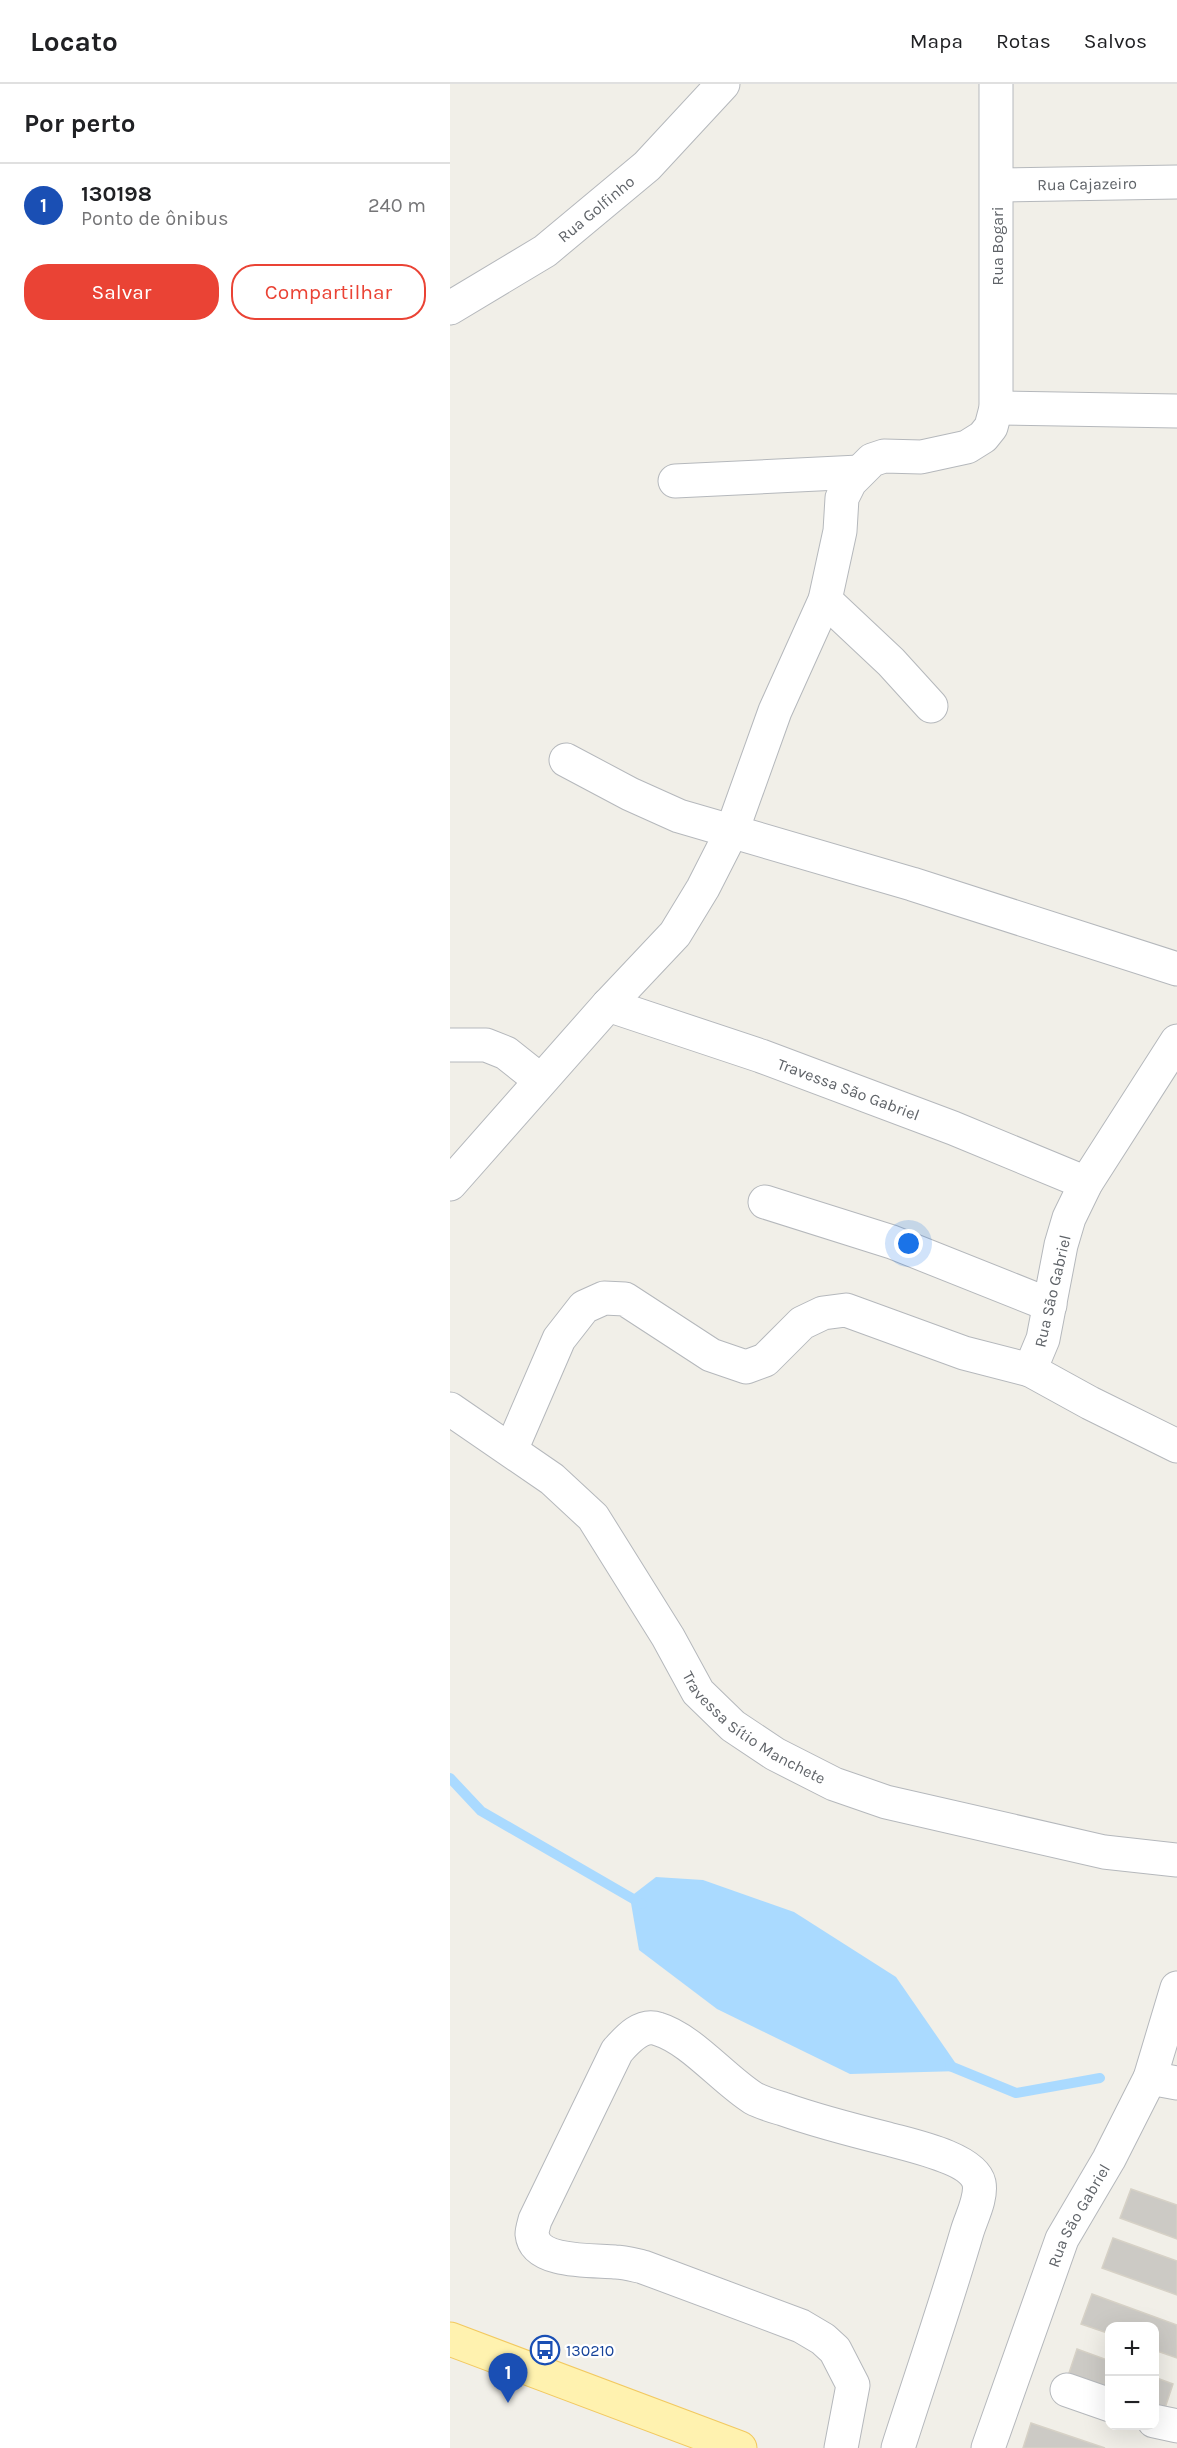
<!DOCTYPE html>
<html lang="pt">
<head>
<meta charset="utf-8">
<style>
  body { margin:0; font-family:Karla,sans-serif; background:#f2f2f2; color:#202124 }
  .controls { position:absolute; right:18px; bottom:18px; display:grid; overflow:hidden; border-radius:12px; box-shadow:0 6px 24px #0002 }
  .controls button { width:54px; height:54px; display:grid; place-items:center; padding:0; border:0; border-bottom:2px solid #e0e0e0; background:#fff; color:#202124; font:30px sans-serif }
  .you { position:absolute; left:459px; top:1160px; width:21px; height:21px; margin:-15px; border:4px solid #fff; border-radius:50%; background:#1a73e8; box-shadow:0 0 0 9px #1a73e833 }
  .badge { display:grid; place-items:center; width:39px; height:39px; border-radius:50%; background:#ea4335; color:#fff; font-size:20px; font-weight:700 }
  .pin { position:absolute; translate:-50% -50px; filter:drop-shadow(0 2px 3px #0008) }
  .pin::after { content:''; position:absolute; top:32px; width:21px; height:18px; background:inherit; clip-path:polygon(0 0,100% 0,50% 100%) }
  .list { margin:0; padding:0; list-style:none }
  h2 { display:flex; justify-content:space-between; align-items:center; height:78px; margin:0; padding:0 24px; font-size:26px }
  h2 small { font-size:20px; font-weight:400; color:#757577 }
  .list li { display:grid; grid-template-columns:39px 1fr auto; gap:18px; align-items:center; box-sizing:border-box; height:84px; padding:0 24px; border-top:2px solid #e0e0e0 }
  .list b { display:block; font-size:22px; white-space:nowrap }
  .list p { margin:0; font-size:20px; white-space:nowrap; color:#757577 }
  .list em { font-size:20px; font-style:normal; color:#757577 }
  .actions { display:flex; gap:12px; padding:18px 24px }
  .actions a { flex:1; padding:14px 0; border:2px solid #ea4335; border-radius:24px; text-align:center; font-size:21px; color:#ea4335 }
  .actions .main { background:#ea4335; color:#fff }
  .map { position:relative; flex:none; width:727px; height:2364px; overflow:hidden }
  header { display:flex; align-items:center; gap:36px; box-sizing:border-box; height:84px; padding:0 30px; background:#fff; border-bottom:2px solid #e0e0e0 }
  header strong { font-size:28px }
  nav { display:flex; gap:33px; margin-inline-start:auto; font-size:21px }
  main { display:flex }
  aside { flex:1; background:#fff }
  .map>svg:first-child { display:block }
  .water { fill:#aadaff }
  .lines { fill:none; stroke-linecap:round; stroke-linejoin:round }
  .stream { stroke:#aadaff; stroke-width:10 }
  .building { fill:#cccac5; stroke:#d6d1c6; stroke-width:1.5 }
  .minor-casing { stroke:#b5b8bc; stroke-width:35 }
  .major-casing { stroke:#f2c960; stroke-width:35 }
  .minor { stroke:#fff; stroke-width:33 }
  .major { stroke:#fff2af; stroke-width:33 }
  .labels { text-anchor:middle; stroke-width:4.5; stroke-linejoin:round; paint-order:stroke }
  .street-label { font-size:16px; fill:#5f6368; stroke:#fff }
  .transit-label { font-size:16px; fill:#164399; stroke:#fff; text-anchor:start }
</style>
</head>
<body>
<header>
<strong>Locato</strong>
<nav><a>Mapa</a><a>Rotas</a><a>Salvos</a></nav>
</header>
<main>
<aside>
<h2>Por perto<small></small></h2>
<ul class="list">
<li><span class="badge" style="background:#1a4fb4">1</span><div><b>130198</b><p>Ponto de ônibus</p></div><em>240 m</em></li>
</ul>
<div class="actions"><a class="main">Salvar</a><a>Compartilhar</a></div>
</aside>
<div class="map">
<svg width="727" height="2364" viewBox="0 0 727 2364">
  <rect width="100%" height="100%" fill="#f1efe8"/>
  <path class="water" d="M206 1793 253 1796 344 1828 446 1893 511 1987 400 1990 267 1925 189 1866 180 1813Z"/>
  <g class="lines">
    <path class="stream" d="M0 1694 31 1727 192 1820
      M500 1982 566 2009 650 1994"/>
  </g>
  <path class="building" d="M681 2105 727 2121V2155L670 2134Z
    M663 2154 727 2177V2211L652 2184Z
    M642 2210 727 2241V2274L704 2266V2242H660V2250L631 2240Z
    M627 2265 660 2277V2311L617 2295Z
    M704 2293 723 2300 713 2330 704 2327Z
    M581 2339 655 2364H573Z"/>
  <g class="lines">
    <g class="minor-casing">
      <g id="minor">
        <path id="s1" d="M547 101 727 98"/>
        <path id="s2" d="M0 224 95 167 197 82 273 0"/>
        <path d="M546 324 727 327"/>
        <path d="M225 397 409 388"/>
        <path d="M375 516 441 578 481 622"/>
        <path d="M116 676 180 710 229 732 462 800 727 885"/>
        <path id="s3" d="M158 921 311 972 503 1044 636 1099"/>
        <path d="M727 957 636 1099 619 1134 611 1161 593 1255 580 1286 640 1319 727 1362"/>
        <path d="M0 961H36L56 969 90 996"/>
        <path d="M0 1100 158 921 225 850 253 804 282 747 325 627 375 516 390 447 392 414 400 398 422 376 434 372 471 373 517 363 533 353 541 343 546 324V0"/>
        <path d="M315 1118 442 1158 600 1221"/>
        <path id="s4" d="M0 1325 102 1395 143 1433 218 1553 248 1608 283 1642 325 1670 384 1700 436 1718 654 1768 727 1776"/>
        <path d="M61 1366 109 1255 134 1223 154 1214 175 1215 261 1271 296 1283 315 1276 352 1239 373 1229 396 1226 514 1269 580 1286"/>
        <path d="M700 1994 727 1999"/>
        <path d="M617 2306 660 2321"/>
        <path d="M704 2337 727 2342"/>
        <path d="M391 2364 403 2301 385 2266 373 2255 351 2242 193 2183C184 2181 174 2178 165 2178 144 2176 85 2180 82 2150 82 2146 84 2140 85 2136L167 1967C177 1956 191 1939 208 1945 241 1955 273 1995 303 2014 312 2019 323 2022 333 2025 367 2037 402 2046 438 2055 459 2061 523 2074 529 2099 532 2114 521 2134 517 2148 496 2220 471 2292 448 2364"/>
        <path id="s5" d="M538 2364 612 2155 659 2075 700 1994 727 1904"/>
      </g>
    </g>
    <g class="major-casing">
      <path id="major" d="M0 2255 290 2364"/>
    </g>
    <use href="#minor" class="minor"/>
    <use href="#major" class="major"/>
  </g>
  <defs>
    <g id="bus-ring" transform="scale(1.5)"><circle r="9.5" fill="#fff" stroke="#1a4fb4" stroke-width="1.5"/><path d="M-5-6H5V4H4V6H2V4H-2V6H-4V4H-5ZM-3.5-4V0h7V-4ZM-3.5 1.2v1.5H-2V1.2ZM2 1.2v1.5H3.5V1.2Z" fill="#1a4fb4"/></g>
  </defs>
  <g fill-rule="evenodd">
    <use href="#bus-ring" x="95" y="2266"/>
  </g>
  <g class="labels">
    <g class="street-label">
      <text dy="6" stroke="none"><textPath href="#s1" startOffset="90">Rua Cajazeiro</textPath></text>
      <text dy="6" stroke="none"><textPath href="#s2" startOffset="177">Rua Golfinho</textPath></text>
      <text transform="translate(547 162) rotate(-90)" y="6">Rua Bogari</text>
      <text dy="6" stroke="none"><textPath href="#s3" startOffset="255">Travessa São Gabriel</textPath></text>
      <text transform="translate(602 1207) rotate(-77)" y="6">Rua São Gabriel</text>
      <text dy="6" stroke="none"><textPath href="#s4" startOffset="450">Travessa Sítio Manchete</textPath></text>
      <text dy="6" stroke="none"><textPath href="#s5" startOffset="250">Rua São Gabriel</textPath></text>
    </g>
    <g class="transit-label">
      <text x="116" y="2272">130210</text>
    </g>
  </g>
</svg>
<div class="controls">
<button>+</button>
<button>−</button>
</div>
<div class="you"></div>
<div class="pin badge" style="left:58px;top:2319px;background:#1a4fb4">1</div>
</div>
</main>
</body>
</html>
